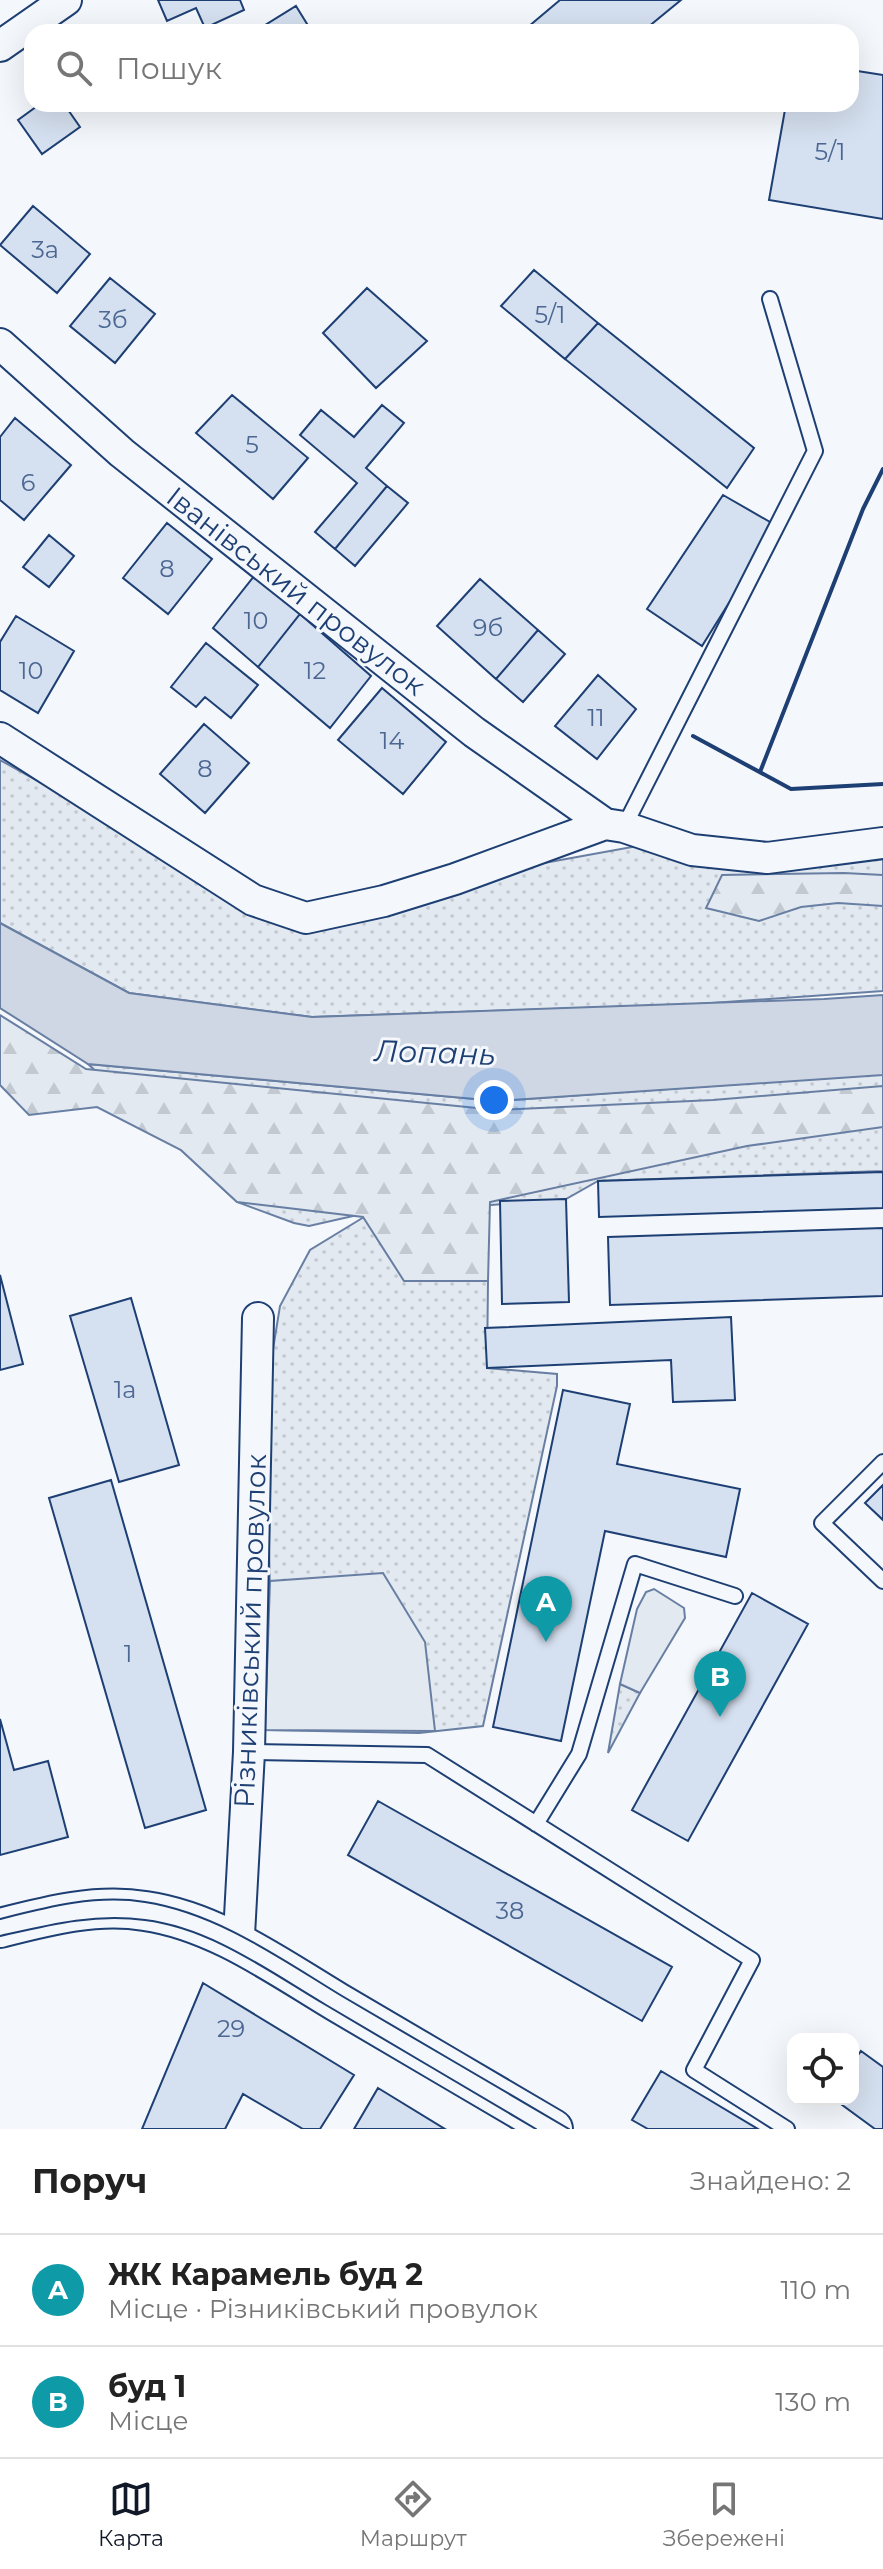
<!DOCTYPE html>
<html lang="uk">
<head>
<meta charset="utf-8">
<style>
  body { margin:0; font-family:Montserrat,sans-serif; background:#f2f2f2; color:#222 }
  .controls { position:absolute; right:24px; bottom:24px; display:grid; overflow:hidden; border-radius:16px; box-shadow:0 8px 32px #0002 }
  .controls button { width:72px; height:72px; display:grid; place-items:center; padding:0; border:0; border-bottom:2px solid #e0e0e0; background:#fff; color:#222; font:40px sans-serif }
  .you { position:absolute; left:494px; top:1100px; width:28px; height:28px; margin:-20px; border:6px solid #fff; border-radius:50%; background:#1a73e8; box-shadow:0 0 0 12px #1a73e833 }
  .badge { display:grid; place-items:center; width:52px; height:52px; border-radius:50%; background:#111827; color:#fff; font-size:26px; font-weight:700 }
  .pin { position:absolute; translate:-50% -66px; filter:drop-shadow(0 2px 4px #0008) }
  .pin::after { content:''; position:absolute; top:42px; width:28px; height:24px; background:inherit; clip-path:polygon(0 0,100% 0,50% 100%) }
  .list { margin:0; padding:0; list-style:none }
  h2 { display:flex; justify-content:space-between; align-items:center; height:104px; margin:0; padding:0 32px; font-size:34px }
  h2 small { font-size:26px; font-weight:400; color:#767676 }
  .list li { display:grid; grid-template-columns:52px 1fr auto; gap:24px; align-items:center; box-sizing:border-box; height:112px; padding:0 32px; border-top:2px solid #e0e0e0 }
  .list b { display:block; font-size:30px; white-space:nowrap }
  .list p { margin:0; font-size:26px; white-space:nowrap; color:#767676 }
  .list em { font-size:26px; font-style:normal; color:#767676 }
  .icon { flex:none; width:44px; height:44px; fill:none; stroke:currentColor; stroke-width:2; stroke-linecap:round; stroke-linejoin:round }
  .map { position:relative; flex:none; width:883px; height:2129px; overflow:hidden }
  .search { position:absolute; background:#fff; box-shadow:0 8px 32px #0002; left:24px; right:24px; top:24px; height:88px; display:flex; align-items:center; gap:20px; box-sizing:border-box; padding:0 28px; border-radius:24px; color:#767676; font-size:30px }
  .sheet { height:328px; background:#fff }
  nav { display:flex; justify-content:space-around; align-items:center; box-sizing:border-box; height:112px; border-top:2px solid #e0e0e0; background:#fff; font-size:22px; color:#767676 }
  nav a { display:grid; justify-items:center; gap:4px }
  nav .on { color:#111827 }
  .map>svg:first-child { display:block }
  .grass { fill:url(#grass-dots); stroke:#687fa3; stroke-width:2 }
  .forest { fill:url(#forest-firs); stroke:#687fa3; stroke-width:2 }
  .park { fill:#e3e9f0; stroke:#687fa3; stroke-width:2 }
  .water { fill:#cfd7e4; stroke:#687fa3; stroke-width:2 }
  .building { fill:#d5e0f0; stroke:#1d3f73; stroke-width:2 }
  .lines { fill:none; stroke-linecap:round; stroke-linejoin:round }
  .service-casing { stroke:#1d3f73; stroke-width:18 }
  .minor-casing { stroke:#1d3f73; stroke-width:34 }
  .tertiary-casing { stroke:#1d3f73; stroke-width:42 }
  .service { stroke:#f4f7fb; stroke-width:14 }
  .minor { stroke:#f4f7fb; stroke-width:30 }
  .tertiary { stroke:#f4f7fb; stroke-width:38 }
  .tram { stroke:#1d3f73; stroke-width:2 }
  .wall { stroke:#1d3f73; stroke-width:4 }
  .labels { text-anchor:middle; stroke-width:6; stroke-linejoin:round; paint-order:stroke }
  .number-label { font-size:24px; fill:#4b6792 }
  .street-label { font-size:28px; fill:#1d3f73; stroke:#f4f7fb }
  .water-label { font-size:30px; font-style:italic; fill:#1d3f73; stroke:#f4f7fb }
</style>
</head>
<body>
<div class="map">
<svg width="883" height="2129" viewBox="0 0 883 2129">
  <defs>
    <pattern id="grass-dots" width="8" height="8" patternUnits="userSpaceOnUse" patternTransform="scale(2)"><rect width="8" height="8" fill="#e3e9f0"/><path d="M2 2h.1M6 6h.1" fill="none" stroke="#c2c9d1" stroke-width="1.8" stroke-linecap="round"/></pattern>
    <pattern id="forest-firs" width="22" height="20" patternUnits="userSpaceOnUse" patternTransform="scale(2)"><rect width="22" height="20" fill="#e3e9f0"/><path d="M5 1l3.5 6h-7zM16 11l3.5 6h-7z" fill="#c2c9d1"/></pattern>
  </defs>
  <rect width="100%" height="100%" fill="#f4f7fb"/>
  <path class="grass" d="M0 760 252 900 306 918 511 869 643 845 883 855V991L698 1004 312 1017 129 993 0 923Z
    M88 1064 497 1101 883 1074V1171L598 1181 566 1199 353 1216 309 1226 294 1223 237 1202Z
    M364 1217 404 1280 488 1281 487 1368 557 1374V1386L483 1726 419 1733 265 1730 270 1597 266 1392 280 1306 310 1250Z
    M620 1684 640 1693 608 1753Z"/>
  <path class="forest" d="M844 873 883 875V906L838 903 801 907 759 921 706 908 722 875Z
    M0 1015 86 1069 497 1110 713 1100 883 1086V1127L747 1146 490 1202 488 1281H404L363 1217 237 1202 181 1150 97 1107 29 1115 0 1085Z"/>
  <path class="park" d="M383 1573 425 1642 435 1731 265 1730 270 1581Z
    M654 1589 684 1608 685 1618 640 1693 620 1684 637 1609 646 1592Z"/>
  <path class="water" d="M0 923 129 993 312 1017 824 999 883 995V1075L497 1101 88 1064 0 1008Z"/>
  <path class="building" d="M158 0H240L244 10 205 28 196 8 167 21Z
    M560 0H681L642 32H522Z
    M296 6 312 32H254Z
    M851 70 883 75V219L769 200 786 104H851Z
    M40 104H64L80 127 42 154 18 120Z
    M33 206 90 254 57 293 0 245Z
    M534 270 598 323 565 359 501 306Z
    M110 278 155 314 115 363 70 326Z
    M367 288 427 341 376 388 323 333Z
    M598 323 754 448 727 488 565 359Z
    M232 395 308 458 273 499 196 433Z
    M382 405 404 423 366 468 387 486 335 549 315 532 357 483 300 435 321 410 354 437Z
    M15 418 71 465 24 520 0 500V437Z
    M387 486 408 503 355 566 335 549Z
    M723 495 777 526 702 646 647 609Z
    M167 523 212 559 168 614 123 578Z
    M49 535 74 556 49 587 23 567Z
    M255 575 300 614 258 667 213 628Z
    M480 579 538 630 496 679 437 626Z
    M300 614 371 676 330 728 258 667Z
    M16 616 74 651 38 713 0 690V642Z
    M538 630 565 654 523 702 496 679Z
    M206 643 258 685 231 718 205 697 196 707 171 687Z
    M598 675 636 709 597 759 555 726Z
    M382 688 446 742 403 794 338 740Z
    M204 724 249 763 205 813 160 774Z
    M883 1172V1208L599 1217 598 1181Z
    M566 1199 569 1302 502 1304 500 1201Z
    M883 1228V1296L610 1305 608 1237Z
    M0 1275 23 1364 0 1370Z
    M131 1298 179 1465 119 1482 70 1316Z
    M731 1317 735 1400 673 1402 671 1360 487 1368 485 1328Z
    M563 1390 630 1404 617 1464 740 1489 726 1557 605 1531 561 1741 493 1727Z
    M111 1480 206 1810 145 1828 49 1498Z
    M883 1485V1520L865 1503Z
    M752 1593 808 1624 688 1841 632 1810Z
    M0 1719 14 1770 48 1761 68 1837 0 1855Z
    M378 1801 672 1967 642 2021 348 1855Z
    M203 1983 354 2075 320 2129H303L243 2094 225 2129H142Z
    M861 2051 883 2067V2129H875L834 2099H853V2062Z
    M661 2071 758 2129H648L632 2120Z
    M378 2088 445 2129H354Z"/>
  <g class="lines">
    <g class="service-casing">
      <path id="service" d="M624 827 815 451 770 299
        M883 1462 822 1523 883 1581
        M249 1752 427 1755 752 1960 694 2070 787 2129
        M536 1824 579 1754 635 1564 735 1596"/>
    </g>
    <g class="minor-casing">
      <path id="minor" d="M0 46 66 0
        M0 344 122 453 474 732 605 824 624 827 692 850 767 858 883 843
        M0 738 253 900 306 918 384 901 455 879 605 824
        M236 1944 239 1935 249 1752 258 1318"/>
    </g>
    <g class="tertiary-casing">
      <path id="tertiary" d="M0 1928C47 1916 96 1903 145 1911 215 1921 277 1966 337 2002 409 2044 481 2087 553 2129"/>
    </g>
    <use href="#service" class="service"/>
    <use href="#minor" class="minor"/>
    <use href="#tertiary" class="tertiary"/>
    <path class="tram" d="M0 1919C47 1907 96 1894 145 1902 217 1913 281 1959 342 1996 418 2040 493 2085 569 2129
      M0 1936C48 1925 95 1913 145 1920 211 1928 270 1972 326 2005 396 2046 466 2088 536 2129"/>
    <path class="wall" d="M693 736 791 789 883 784
      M760 772 863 509 883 469"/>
  </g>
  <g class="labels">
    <g class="number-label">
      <text x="830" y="160">5/1</text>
      <text x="45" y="258">3а</text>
      <text x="550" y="323">5/1</text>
      <text x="113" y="328">3б</text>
      <text x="252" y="453">5</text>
      <text x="28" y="491">6</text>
      <text x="167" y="577">8</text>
      <text x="256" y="629">10</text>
      <text x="488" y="636">9б</text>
      <text x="31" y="679">10</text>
      <text x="315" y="679">12</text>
      <text x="596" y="726">11</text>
      <text x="392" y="749">14</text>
      <text x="205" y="777">8</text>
      <text x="125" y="1398">1а</text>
      <text x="128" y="1662">1</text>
      <text x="510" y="1919">38</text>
      <text x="231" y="2037">29</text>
    </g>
    <g class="street-label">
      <text transform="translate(296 591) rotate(38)" y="10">Іванівський провулок</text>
      <text transform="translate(250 1631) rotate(-88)" y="10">Різниківський провулок</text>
    </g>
    <g class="water-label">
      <text transform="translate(435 1053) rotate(2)" y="10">Лопань</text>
    </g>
  </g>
</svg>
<div class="controls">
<button><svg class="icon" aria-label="locate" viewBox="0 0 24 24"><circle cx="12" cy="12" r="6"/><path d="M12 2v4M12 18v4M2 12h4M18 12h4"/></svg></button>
</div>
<div class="you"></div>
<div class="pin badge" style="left:546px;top:1642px;background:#0f9aa8">A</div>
<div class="pin badge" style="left:720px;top:1717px;background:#0f9aa8">B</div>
<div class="search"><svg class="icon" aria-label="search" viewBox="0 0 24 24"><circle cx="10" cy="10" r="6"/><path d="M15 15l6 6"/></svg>Пошук</div>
</div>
<section class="sheet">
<h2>Поруч<small>Знайдено: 2</small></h2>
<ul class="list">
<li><span class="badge" style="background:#0f9aa8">A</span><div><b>ЖК Карамель буд 2</b><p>Місце · Різниківський провулок</p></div><em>110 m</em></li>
<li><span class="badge" style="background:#0f9aa8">B</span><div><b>буд 1</b><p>Місце</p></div><em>130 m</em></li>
</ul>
</section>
<nav>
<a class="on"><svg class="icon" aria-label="map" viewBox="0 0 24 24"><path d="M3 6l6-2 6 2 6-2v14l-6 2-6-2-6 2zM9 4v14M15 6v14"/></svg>Карта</a>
<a><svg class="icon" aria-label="directions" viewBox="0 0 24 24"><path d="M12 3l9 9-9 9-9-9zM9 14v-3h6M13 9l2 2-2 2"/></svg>Маршрут</a>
<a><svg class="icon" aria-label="saved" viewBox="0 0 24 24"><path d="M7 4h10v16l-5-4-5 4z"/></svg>Збережені</a>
</nav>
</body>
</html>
